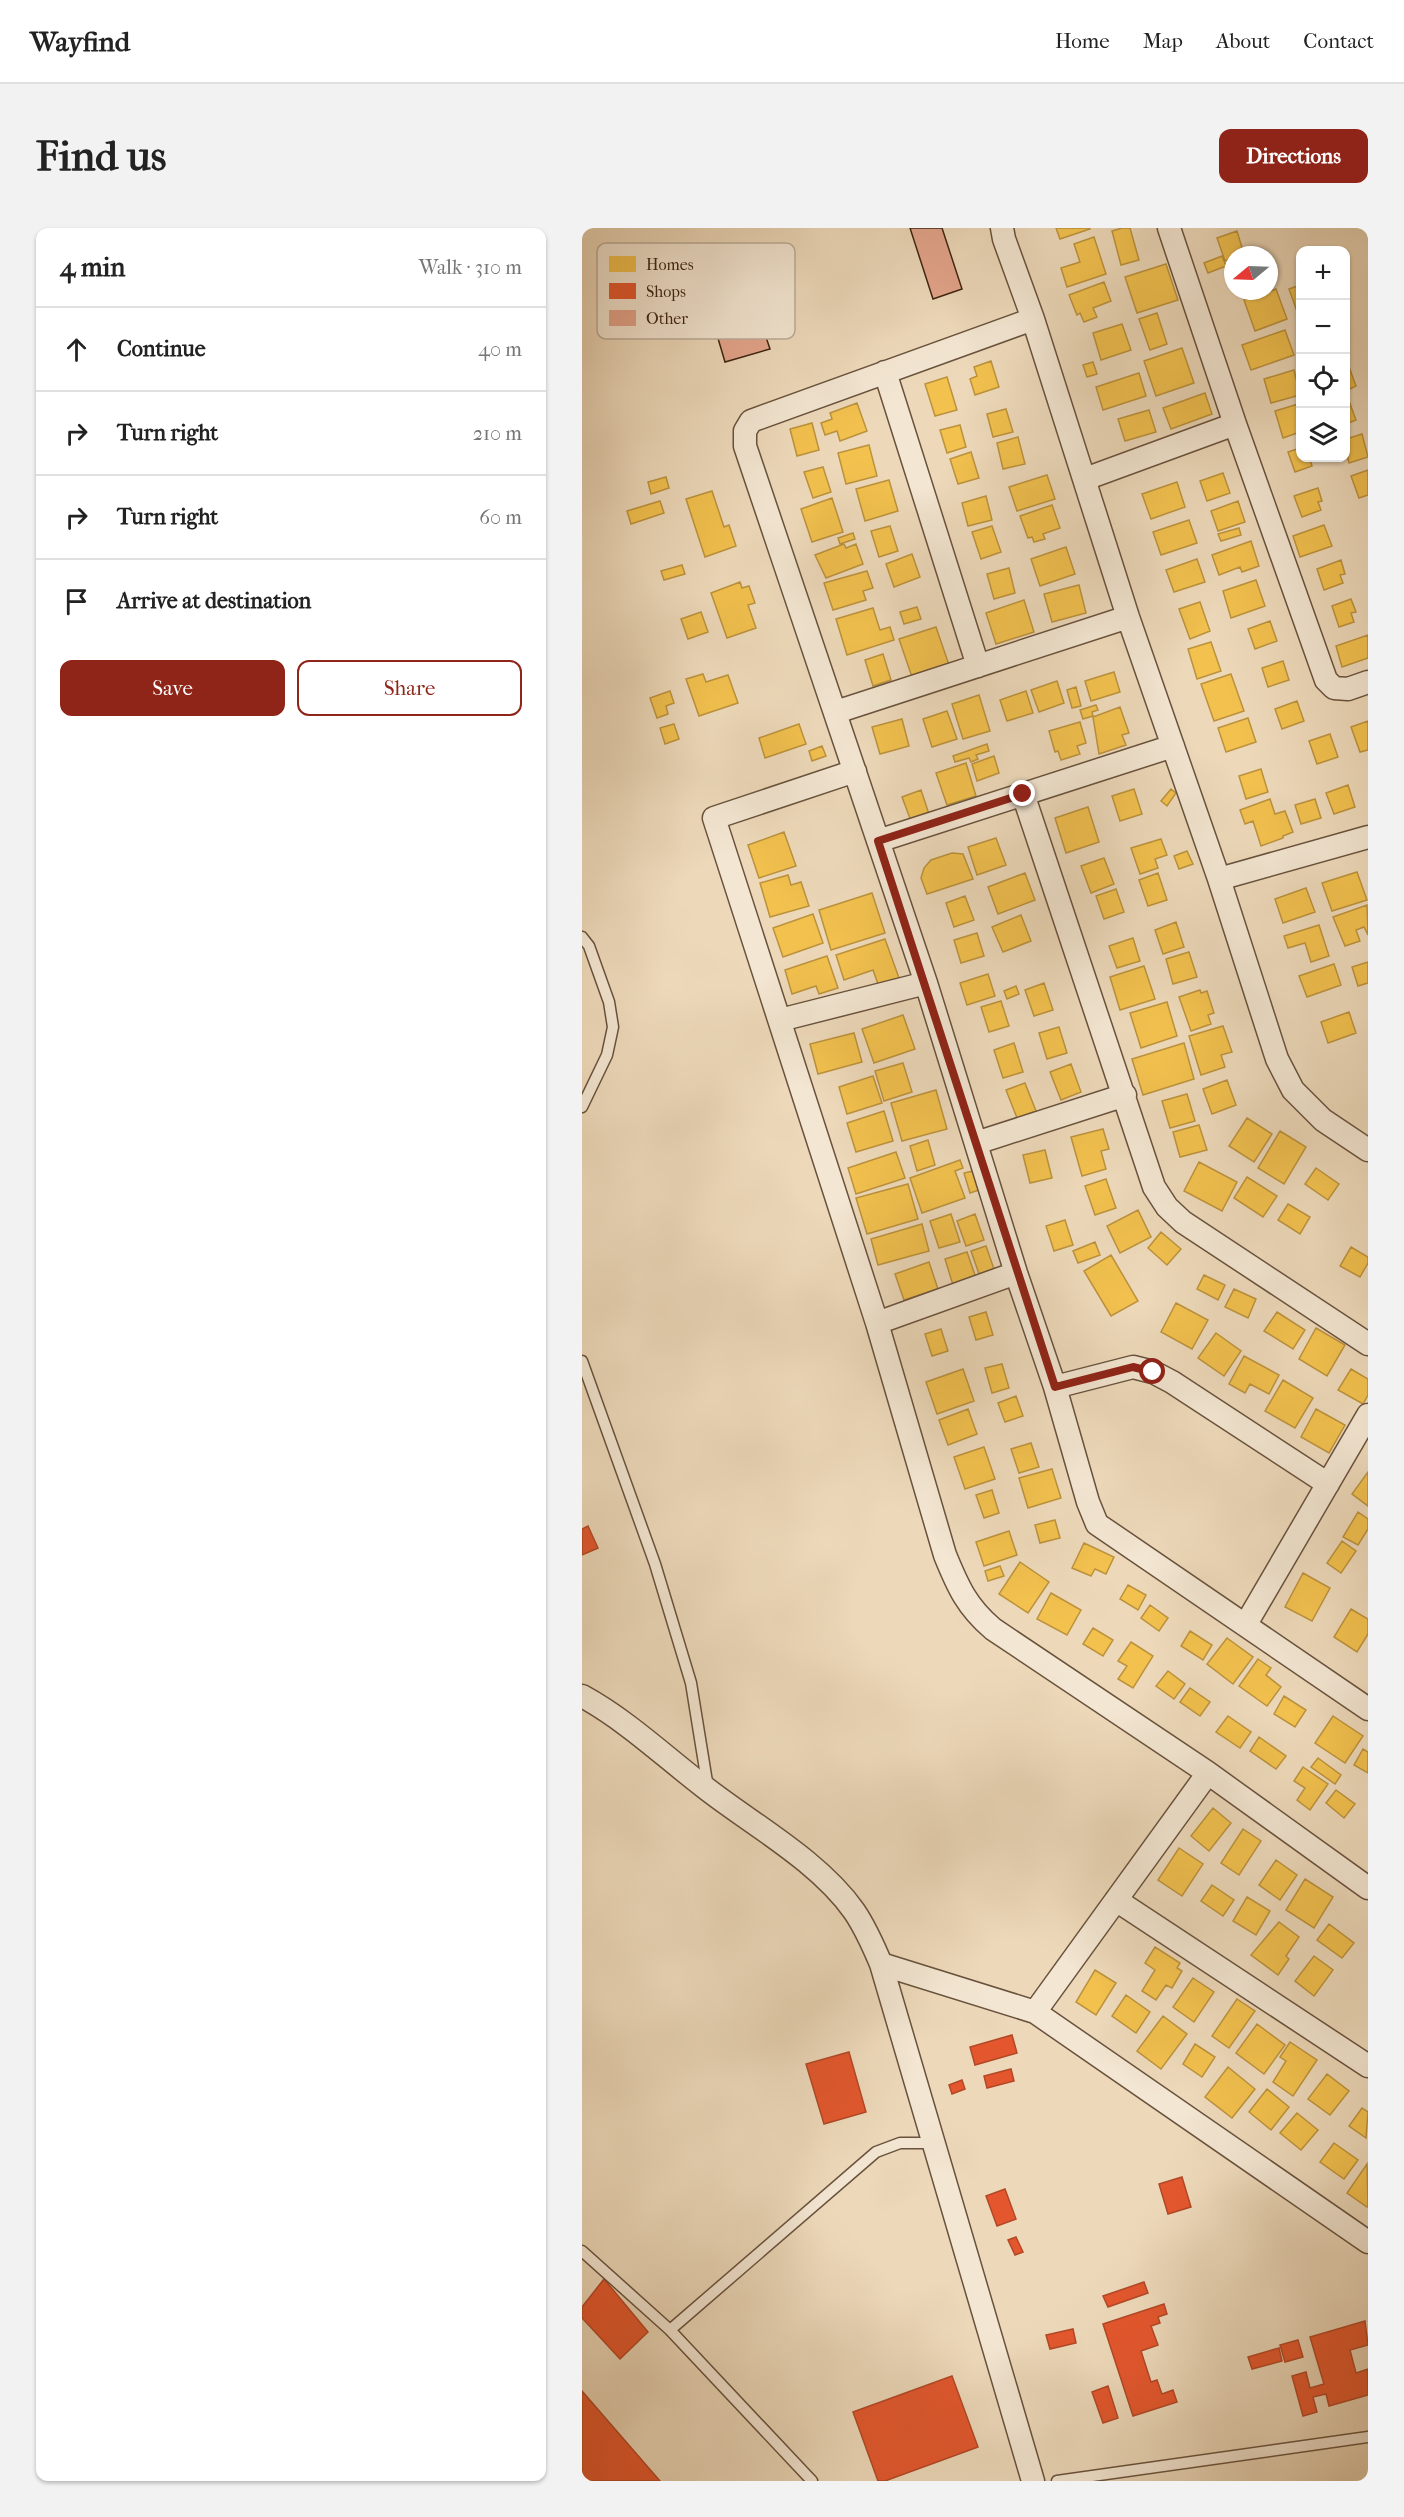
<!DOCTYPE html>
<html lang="en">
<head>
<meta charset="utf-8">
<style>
  body { margin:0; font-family:"IM FELL French Canon",serif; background:#f2f2f2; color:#222 }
  .controls { position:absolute; right:18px; top:18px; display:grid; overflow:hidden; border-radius:12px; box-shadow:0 2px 4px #0004 }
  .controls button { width:54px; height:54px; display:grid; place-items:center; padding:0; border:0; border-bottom:2px solid #e0e0e0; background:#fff; color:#222; font:30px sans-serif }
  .compass { position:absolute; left:642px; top:18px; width:54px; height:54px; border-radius:50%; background:#fff; box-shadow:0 2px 4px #0004; rotate:251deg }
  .stop { position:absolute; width:18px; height:18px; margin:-14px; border:4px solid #8f2418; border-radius:50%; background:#fff }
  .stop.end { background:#8f2418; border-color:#fff; box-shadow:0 2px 6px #0008 }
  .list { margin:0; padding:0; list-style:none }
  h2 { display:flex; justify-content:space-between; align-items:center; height:78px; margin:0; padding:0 24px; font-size:26px }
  h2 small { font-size:20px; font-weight:400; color:#767676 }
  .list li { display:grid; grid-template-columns:39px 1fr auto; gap:18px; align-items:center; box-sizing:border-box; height:84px; padding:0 24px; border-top:2px solid #e0e0e0 }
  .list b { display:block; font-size:22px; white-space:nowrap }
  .list em { font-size:20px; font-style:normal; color:#767676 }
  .actions { display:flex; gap:12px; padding:18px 24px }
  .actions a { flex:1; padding:14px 0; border:2px solid #8f2418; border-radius:12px; text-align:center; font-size:21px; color:#8f2418 }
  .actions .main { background:#8f2418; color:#fff }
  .icon { flex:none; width:33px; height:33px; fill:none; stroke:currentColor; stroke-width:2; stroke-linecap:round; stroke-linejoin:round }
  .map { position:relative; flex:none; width:786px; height:2253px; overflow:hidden; border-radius:12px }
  header { display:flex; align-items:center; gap:36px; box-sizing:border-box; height:84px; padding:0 30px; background:#fff; border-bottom:2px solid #e0e0e0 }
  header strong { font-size:28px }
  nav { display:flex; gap:33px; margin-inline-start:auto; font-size:21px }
  .intro { display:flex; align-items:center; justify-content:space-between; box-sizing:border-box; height:144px; padding:0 36px }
  h1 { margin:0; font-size:42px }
  .button { padding:15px 27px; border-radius:12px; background:#8f2418; color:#fff; font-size:21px; font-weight:700 }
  main { display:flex; gap:36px; padding:0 36px }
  aside { flex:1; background:#fff; border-radius:12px; box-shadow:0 2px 4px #0004 }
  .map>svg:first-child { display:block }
  .homes { fill:#f2c14e; stroke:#bc923c; stroke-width:1.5 }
  .shops { fill:#e4572e; stroke:#b24826; stroke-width:1.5 }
  .building { fill:#e4a58c; stroke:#3d2513; stroke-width:1.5 }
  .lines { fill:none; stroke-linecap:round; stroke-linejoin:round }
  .service-casing { stroke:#69523d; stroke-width:13 }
  .minor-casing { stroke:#69523d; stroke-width:25 }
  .service { stroke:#f3e6d2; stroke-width:10 }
  .minor { stroke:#f3e6d2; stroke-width:22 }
  .route { stroke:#8f2418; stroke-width:8 }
  .key { fill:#f3e6d2; stroke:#bcac99; stroke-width:1.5 }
  .key-label { font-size:16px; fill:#3d2513 }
</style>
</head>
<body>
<header>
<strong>Wayfind</strong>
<nav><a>Home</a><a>Map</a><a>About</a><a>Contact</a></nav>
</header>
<div class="intro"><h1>Find us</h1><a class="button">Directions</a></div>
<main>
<aside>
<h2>4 min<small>Walk · 310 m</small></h2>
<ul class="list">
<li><svg class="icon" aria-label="ahead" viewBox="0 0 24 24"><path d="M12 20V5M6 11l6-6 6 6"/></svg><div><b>Continue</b></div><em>40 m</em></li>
<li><svg class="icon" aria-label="right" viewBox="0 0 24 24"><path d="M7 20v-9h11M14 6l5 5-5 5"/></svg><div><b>Turn right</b></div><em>210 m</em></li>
<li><svg class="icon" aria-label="right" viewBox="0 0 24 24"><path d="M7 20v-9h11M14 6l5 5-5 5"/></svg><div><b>Turn right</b></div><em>60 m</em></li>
<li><svg class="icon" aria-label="arrive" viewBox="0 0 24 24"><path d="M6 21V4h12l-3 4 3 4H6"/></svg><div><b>Arrive at destination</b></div></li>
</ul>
<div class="actions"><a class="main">Save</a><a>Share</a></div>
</aside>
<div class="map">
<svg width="786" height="2253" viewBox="0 0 786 2253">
  <rect width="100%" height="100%" fill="#edd9ba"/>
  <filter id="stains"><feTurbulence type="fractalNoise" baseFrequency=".00333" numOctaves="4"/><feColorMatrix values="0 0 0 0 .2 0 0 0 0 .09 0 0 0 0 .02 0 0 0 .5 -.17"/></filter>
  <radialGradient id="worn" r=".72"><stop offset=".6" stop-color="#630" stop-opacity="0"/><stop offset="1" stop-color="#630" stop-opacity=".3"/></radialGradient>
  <path class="homes" d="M474 0H508V1L478 11Z
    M540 0H548L557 32 539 37 530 3Z
    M655 3 662 26 651 27V30L643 33 635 10Z
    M512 9 524 46 485 59 479 40 498 34 492 16Z
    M640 28 644 38 626 45 622 35Z
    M584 36 596 72 555 85 543 49Z
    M522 54 529 73 511 80 515 89 502 94 498 85 495 87 487 67Z
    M718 57V85L716 86 707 61Z
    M694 61 705 91 673 103 662 72Z
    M575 85 585 116 568 122 557 91Z
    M540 96 549 122 519 132 511 105Z
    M703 102 712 127 669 142 660 117Z
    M600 120 612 155 574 168 562 133Z
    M764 131 774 158 764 163Z
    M409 133 417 159 393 167 388 151 395 148 392 139Z
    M511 134 515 146 505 149 501 137Z
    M712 142 718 167 689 175 682 151Z
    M557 145 564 168 521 182 514 159Z
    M365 149 375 182 353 188 343 156Z
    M623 165 630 186 589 201 581 180Z
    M767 173 774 192 764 196V174Z
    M275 175 285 203 258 213 255 203 243 207 239 195 250 191 248 185Z
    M716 176 718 204 701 210 693 183Z
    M424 181 431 204 411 209 405 186Z
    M567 182 574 204 543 213 536 191Z
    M230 195 237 222 215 228 208 201Z
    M378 197 384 219 365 225 358 202Z
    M780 206 786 229 767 235 764 223V211Z
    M436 209 443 236 421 241 415 215Z
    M287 217 295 248 264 256 256 225Z
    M718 220V230H730H728L730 238 713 244 706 224Z
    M389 224 397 250 376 256 368 231Z
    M241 239 249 264 231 270 222 244Z
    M786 242V267L777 270 769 248Z
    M641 245 648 265 625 273 618 253Z
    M465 247 473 271 435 283 427 259Z
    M84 249 87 260 69 266 66 254Z
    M307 252 316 283 283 293 274 261Z
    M595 254 603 279 569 291 560 266Z
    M736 260 740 273 736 274 739 282 720 289 712 268Z
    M130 263 142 299 147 297 154 318 123 329 104 271Z
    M404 268 410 292 386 298 380 275Z
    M250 270 261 304 230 314 219 281Z
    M78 273 82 285 49 296 45 283Z
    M656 273 663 294 636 303 629 283Z
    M470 277 478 300 461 306 463 311 452 314 450 309 446 310 438 288Z
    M607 292 615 315 579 327 571 304Z
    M742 297 750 318 718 329 711 308Z
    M308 298 316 323 297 329 289 303Z
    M410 298 419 324 399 331 390 304Z
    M657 300 659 307 639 313 636 306Z
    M271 305 273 311 258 316 256 310Z
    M669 313 677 338 660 344 658 339 637 347 630 327Z
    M262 316 264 320 274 316 281 336 244 350 233 327Z
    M484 319 493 346 458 358 449 331Z
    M330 326 338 349 312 359 304 336Z
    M615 331 623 354 592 364 584 342Z
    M759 332 763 346 758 347 761 355 742 362 735 341Z
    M100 337 103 346 82 352 79 343Z
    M427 340 433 365 412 371 405 346Z
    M285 343 291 360 281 363 284 372 251 382 242 355Z
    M674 352 683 378 649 390 641 363Z
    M158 354 160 360 167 358 173 375 166 377 174 400 145 410 129 365Z
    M497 357 504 385 470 394 462 366Z
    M769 371 774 384 769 385 772 394 757 399 750 378Z
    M442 372 452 404 414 416 404 385Z
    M618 374 628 403 608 411 597 381Z
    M335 379 339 391 322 396 318 384Z
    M291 380 298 402 308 399 312 412 265 427 254 391Z
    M119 384 126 404 106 411 99 391Z
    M688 393 695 413 673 421 666 401Z
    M354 399 367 437 330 449 317 411Z
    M786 407V430L760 439 754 418Z
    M629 414 639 443 615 451 606 421Z
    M301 426 309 452 291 458 283 432Z
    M701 433 707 452 686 459 680 440Z
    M532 444 538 464 509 473 503 453Z
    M121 446 124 454 146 447 156 475 117 488 104 451Z
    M649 446 662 483 632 493 619 456Z
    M475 453 482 475 457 484 449 462Z
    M494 459 499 478 490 480 485 462Z
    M88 463 92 475 84 478 86 486 75 490 68 470Z
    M444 463 451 485 425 493 418 472Z
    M397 467 408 503 381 511 370 476Z
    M715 473 722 493 700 501 693 481Z
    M514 477 516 482 510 484 511 488 501 491 498 482Z
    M538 479 547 505 540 507 544 517 517 526 511 489Z
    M365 483 375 511 350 519 341 491Z
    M666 490 674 514 644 524 636 500Z
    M320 491 327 518 298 526 290 499Z
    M786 493V522L778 524 769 499Z
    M498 494 504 515 495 518 498 526 479 532 476 523 473 524 467 503Z
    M92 496 97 511 83 516 78 500Z
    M217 496 224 516 183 530 177 510Z
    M748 506 756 529 735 536 727 513Z
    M405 516 407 523 394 527 396 531 389 534 387 530 373 534 371 528Z
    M240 518 244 528 230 533 227 523Z
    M412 528 417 545 395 553 390 536Z
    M384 535 394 568 365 577 354 545Z
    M679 541 686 564 664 571 657 548Z
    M766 557 773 579 752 586 744 565Z
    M552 561 560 586 538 593 530 568Z
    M589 561 594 565 585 578 579 573Z
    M339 562 347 586 329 593 320 569Z
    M688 571 693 586 703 583 711 604 701 608V610L679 618 671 593 663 596 658 582Z
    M733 571 739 590 719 596 713 577Z
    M506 579 517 614 484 625 473 590Z
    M202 604 214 638 177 650 166 617Z
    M414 610 424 637 395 647 386 619Z
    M579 611 585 627 573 631 576 640 558 646 549 620Z
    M605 623 611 636 597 641 592 628Z
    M370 625 381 626 391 651 345 666 339 650 342 640 349 632Z
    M522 630 532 656 509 665 499 638Z
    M775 644 785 672 750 683 740 655Z
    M443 645 453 672 416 686 406 659Z
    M576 645 585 672 566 678 557 652Z
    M206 647 209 657 219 654 227 678 188 689 178 655Z
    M724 660 733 684 701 695 693 671Z
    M534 661 542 684 522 691 514 668Z
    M290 665 303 705 249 722 237 682Z
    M383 668 392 692 372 699 364 675Z
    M785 677 786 707 782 699 774 702 778 713 763 718 751 689Z
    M231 686 241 715 201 729 191 700Z
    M439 687 449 713 421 724 410 699Z
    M594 694 602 719 581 726 573 702Z
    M737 697 747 728 729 734 723 715 706 720 702 708Z
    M395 705 402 728 379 735 372 712Z
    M551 710 558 733 535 740 527 718Z
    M303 711 317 750 296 756 291 742 262 752 254 727Z
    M607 724 615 749 591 756 584 731Z
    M245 728 256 760 237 766 234 758 210 766 203 742Z
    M786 734V755L776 758 770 739Z
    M752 736 759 757 725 769 717 748Z
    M562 738 573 771 538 782 528 749Z
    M406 746 413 768 385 777 378 755Z
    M462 755 471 782 452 788 443 762Z
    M434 758 437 766 425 771 422 763Z
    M618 762 619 765 625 763 632 785 626 787 629 796 609 803 597 769Z
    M419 773 427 798 407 804 399 779Z
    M585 774 595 808 559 820 548 785Z
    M767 784 774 805 746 815 739 794Z
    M321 787 333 821 292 835 280 801Z
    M641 798 650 824 639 827 643 839 619 847 607 808Z
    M477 799 485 825 465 831 457 805Z
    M272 805 280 834 236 846 228 816Z
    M432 815 441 844 421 850 412 822Z
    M602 815 612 851 561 867 550 831Z
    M321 835 330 864 302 873 293 843Z
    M489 836 499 864 479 872 468 844Z
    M291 848 300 875 265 886 257 859Z
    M645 852 654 877 630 886 621 861Z
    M443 855 454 883 435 890 424 862Z
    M354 862 365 901 320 913 309 875Z
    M605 866 613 893 588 900 580 873Z
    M302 883 311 913 274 924 265 895Z
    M665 890 690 906 672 934 647 918Z
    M617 897 625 922 598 929 591 904Z
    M521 901 527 921 519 923 524 941 500 948 489 909Z
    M698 903 724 919 702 956 676 940Z
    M346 912 353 937 335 943 328 918Z
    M463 922 470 950 448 955 441 927Z
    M314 924 323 950 274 966 266 940Z
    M378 932 381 940 373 943 383 970 340 985 328 950Z
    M617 934 655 954 640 983 602 963Z
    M734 940 757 956 746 972 723 956Z
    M391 943 397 962 388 965 382 945Z
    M665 949 695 968 681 989 652 970Z
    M524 951 534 980 513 987 503 958Z
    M326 956 336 991 285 1006 274 970Z
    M706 976 728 989 718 1006 696 992Z
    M556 982 569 1009 538 1025 525 998Z
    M369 986 378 1014 357 1020 348 993Z
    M393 986 402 1012 384 1018 375 993Z
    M483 992 491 1017 472 1023 464 998Z
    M340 996 347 1023 296 1037 289 1011Z
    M579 1004 599 1021 585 1037 566 1020Z
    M513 1014 518 1027 496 1035 491 1023Z
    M404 1018 412 1041 397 1046 389 1023Z
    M769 1019 786 1029V1035L778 1049 758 1038Z
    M385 1024 394 1050 371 1057 363 1031Z
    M529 1027 556 1073 529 1088 502 1043Z
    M347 1034 356 1061 322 1072 313 1046Z
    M622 1047 643 1057 636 1072 615 1061Z
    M652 1061 674 1071 666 1090 643 1079Z
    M594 1075 626 1092 610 1121 579 1104Z
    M404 1084 411 1107 394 1112 387 1089Z
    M695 1084 723 1102 711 1121 682 1103Z
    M734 1100 763 1117 745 1148 717 1131Z
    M359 1101 366 1123 350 1128 343 1106Z
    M634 1105 659 1123 642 1148 616 1130Z
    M662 1128 697 1147 687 1166 668 1156 663 1165 647 1156Z
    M420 1136 427 1160 410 1165 403 1140Z
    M381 1141 392 1173 355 1186 344 1154Z
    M769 1141 786 1151V1167L781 1176 756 1162Z
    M701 1152 731 1170 713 1200 683 1183Z
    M434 1168 441 1188 423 1194 416 1175Z
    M386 1181 395 1206 366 1217 357 1192Z
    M734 1181 763 1197 747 1225 719 1209Z
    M449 1215 457 1239 437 1245 429 1221Z
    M402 1219 413 1251 383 1261 372 1229Z
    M470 1241 479 1270 446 1280 437 1250Z
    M786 1244V1278L770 1266Z
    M410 1262 417 1285 402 1290 394 1267Z
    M776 1284 786 1291V1301L776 1317 761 1309Z
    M473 1292 478 1310 458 1315 453 1297Z
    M427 1303 435 1327 402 1338 394 1314Z
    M760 1313 774 1323 759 1345 745 1335Z
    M502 1315 532 1329 524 1346 513 1341 509 1348 490 1340Z
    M438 1334 467 1354 446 1385 417 1366Z
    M418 1338 422 1348 406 1353 403 1343Z
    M721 1345 748 1360 730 1393 703 1379Z
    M546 1357 564 1367 556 1382 538 1371Z
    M469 1365 499 1382 485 1407 455 1391Z
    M568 1377 586 1390 577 1403 559 1390Z
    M769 1381 786 1391V1406L775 1424 752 1409Z
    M511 1400 531 1412 521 1428 501 1416Z
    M608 1403 630 1417 621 1432 599 1418Z
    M645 1410 671 1429 651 1456 625 1436Z
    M549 1414 571 1428 551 1460 536 1451 545 1438 536 1433Z
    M676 1431 689 1440 684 1447 699 1459 685 1478 657 1458Z
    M586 1443 603 1456 592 1471 574 1458Z
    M608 1460 628 1474 618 1488 598 1474Z
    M702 1468 724 1482 713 1499 692 1486Z
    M646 1488 669 1504 658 1520 634 1504Z
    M751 1488 781 1508 763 1535 733 1515Z
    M677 1509 704 1528 694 1541 668 1523Z
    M781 1521 786 1524V1545L772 1537Z
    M736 1530 759 1547 753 1556 729 1539Z
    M721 1539 746 1556 728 1582 715 1572 723 1560 712 1553Z
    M754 1562 773 1576 762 1590 744 1575Z
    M631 1580 649 1595 627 1623 609 1608Z
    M661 1601 679 1613 657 1647 639 1635Z
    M597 1620 621 1636 600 1668 576 1652Z
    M694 1632 715 1647 698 1672 677 1657Z
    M723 1651 751 1669 732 1700 704 1682Z
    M630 1657 652 1672 641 1688 619 1673Z
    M665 1669 688 1683 674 1707 651 1693Z
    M697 1694 717 1709 704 1728 707 1731 696 1747 669 1727Z
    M747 1696 772 1715 760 1730 735 1712Z
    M573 1719 598 1735 595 1740 600 1743 590 1760 584 1757 574 1772 560 1763 573 1742 563 1735Z
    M732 1728 751 1742 732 1768 713 1753Z
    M513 1742 534 1755 514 1787 494 1774Z
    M611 1750 632 1764 612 1794 591 1779Z
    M544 1767 568 1784 554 1805 530 1788Z
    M655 1771 673 1783 647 1820 630 1808Z
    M581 1788 605 1806 579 1841 555 1823Z
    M675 1796 703 1817 682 1846 654 1825Z
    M708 1814 735 1832 711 1868 691 1854 704 1833 698 1829Z
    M613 1816 633 1829 620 1849 601 1836Z
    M646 1839 673 1861 650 1890 623 1869Z
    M745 1846 767 1863 748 1887 726 1871Z
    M685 1861 707 1879 689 1902 667 1884Z
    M780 1880 786 1884 784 1910 767 1898Z
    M715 1885 736 1902 719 1922 698 1905Z
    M752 1915 776 1932 762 1951 738 1934Z
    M785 1936 786 1978 785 1979 765 1965Z"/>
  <path class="shops" d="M6 1298 16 1320 0 1327V1301Z
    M430 1807 435 1825 393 1837 388 1819Z
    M267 1824 284 1884 242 1896 224 1836Z
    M429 1841 432 1853 405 1860 402 1848Z
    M380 1852 383 1861 370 1866 367 1857Z
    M600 1949 609 1979 586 1986 577 1956Z
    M423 1961 434 1991 415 1998 404 1968Z
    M434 2009 441 2024 433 2027 426 2012Z
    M22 2051 66 2104 38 2131 0 2090V2079Z
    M562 2054 566 2065 526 2079 521 2068Z
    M582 2076 585 2086 576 2089 578 2095 569 2098 576 2117 559 2123 569 2154 575 2152 580 2166 591 2162 595 2174 551 2188 521 2096Z
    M783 2093 786 2117 768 2122 774 2145 786 2141V2167L747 2178 744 2166 731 2169 735 2184 721 2188 710 2148 724 2144 728 2160 742 2156 728 2109Z
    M491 2101 494 2115 468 2121 464 2107Z
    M716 2112 721 2129 703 2134 698 2117Z
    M697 2120 700 2133 670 2141 666 2129Z
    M370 2148 396 2219 303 2253H296L271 2184Z
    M526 2158 536 2190 521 2195 510 2164Z
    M0 2163 78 2253H0Z"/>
  <path class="building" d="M328 0H360L380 61 351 71Z
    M179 94 188 121 143 134 135 107Z"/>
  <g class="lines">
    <g class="service-casing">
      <path id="service" d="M0 709 7 718 27 774 31 799 25 827 0 879
        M0 1133 73 1336 109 1455 126 1560
        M0 2023 88 2102
        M230 2253 88 2102 294 1924 318 1915H351
        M475 2253 786 2209"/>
    </g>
    <g class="minor-casing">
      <path id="minor" d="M420 0 422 11 451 91 546 389 637 651 695 831 711 862 741 892 786 922
        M587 0 653 196 744 452 752 460 766 461 786 454
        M451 91 169 193 163 203V218L344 755 434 1045 473 1159 506 1274 515 1296 786 1481
        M303 144 396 438
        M503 251 653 196
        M254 484 546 389
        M273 543 132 590 295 1095 363 1327C376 1359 385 1379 411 1401L626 1545 786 1660
        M441 566 572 959 585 979 601 994 786 1116
        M296 613 591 518
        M637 651 786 609
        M198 792 344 755
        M394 915 543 867
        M295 1095 434 1045
        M473 1159 551 1139 571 1144 590 1154 746 1256
        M664 1396 786 1187
        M0 1468C44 1492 82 1528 121 1558 169 1596 236 1632 272 1683 283 1699 291 1717 299 1736L451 2253
        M534 1672 786 1838
        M299 1736 453 1784 786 2014
        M453 1784 626 1545"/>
    </g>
    <use href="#service" class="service"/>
    <use href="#minor" class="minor"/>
  </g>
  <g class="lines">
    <path class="route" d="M441 566 296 613 473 1159 551 1139 571 1144"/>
  </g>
  <rect x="15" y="15" width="198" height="96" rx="9" class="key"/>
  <rect x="27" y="28" width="27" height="16" fill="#f2c14e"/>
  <rect x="27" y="55" width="27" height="16" fill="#e4572e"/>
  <rect x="27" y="82" width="27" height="16" fill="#e4a58c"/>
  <g class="key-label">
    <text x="64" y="42">Homes</text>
    <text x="64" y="69">Shops</text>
    <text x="64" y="96">Other</text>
  </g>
  <rect width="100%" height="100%" filter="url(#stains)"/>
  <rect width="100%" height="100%" fill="url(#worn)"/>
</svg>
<div class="controls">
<button>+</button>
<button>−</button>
<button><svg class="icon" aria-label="locate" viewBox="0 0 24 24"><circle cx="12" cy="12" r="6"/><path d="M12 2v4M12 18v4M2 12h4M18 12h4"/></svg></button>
<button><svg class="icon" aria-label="layers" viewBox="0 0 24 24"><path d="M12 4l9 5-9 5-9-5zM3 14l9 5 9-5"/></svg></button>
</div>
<svg class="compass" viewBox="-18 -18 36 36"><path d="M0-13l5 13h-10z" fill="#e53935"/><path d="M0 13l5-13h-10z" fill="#767676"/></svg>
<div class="stop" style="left:571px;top:1144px"></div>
<div class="stop end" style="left:441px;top:566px"></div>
</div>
</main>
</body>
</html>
